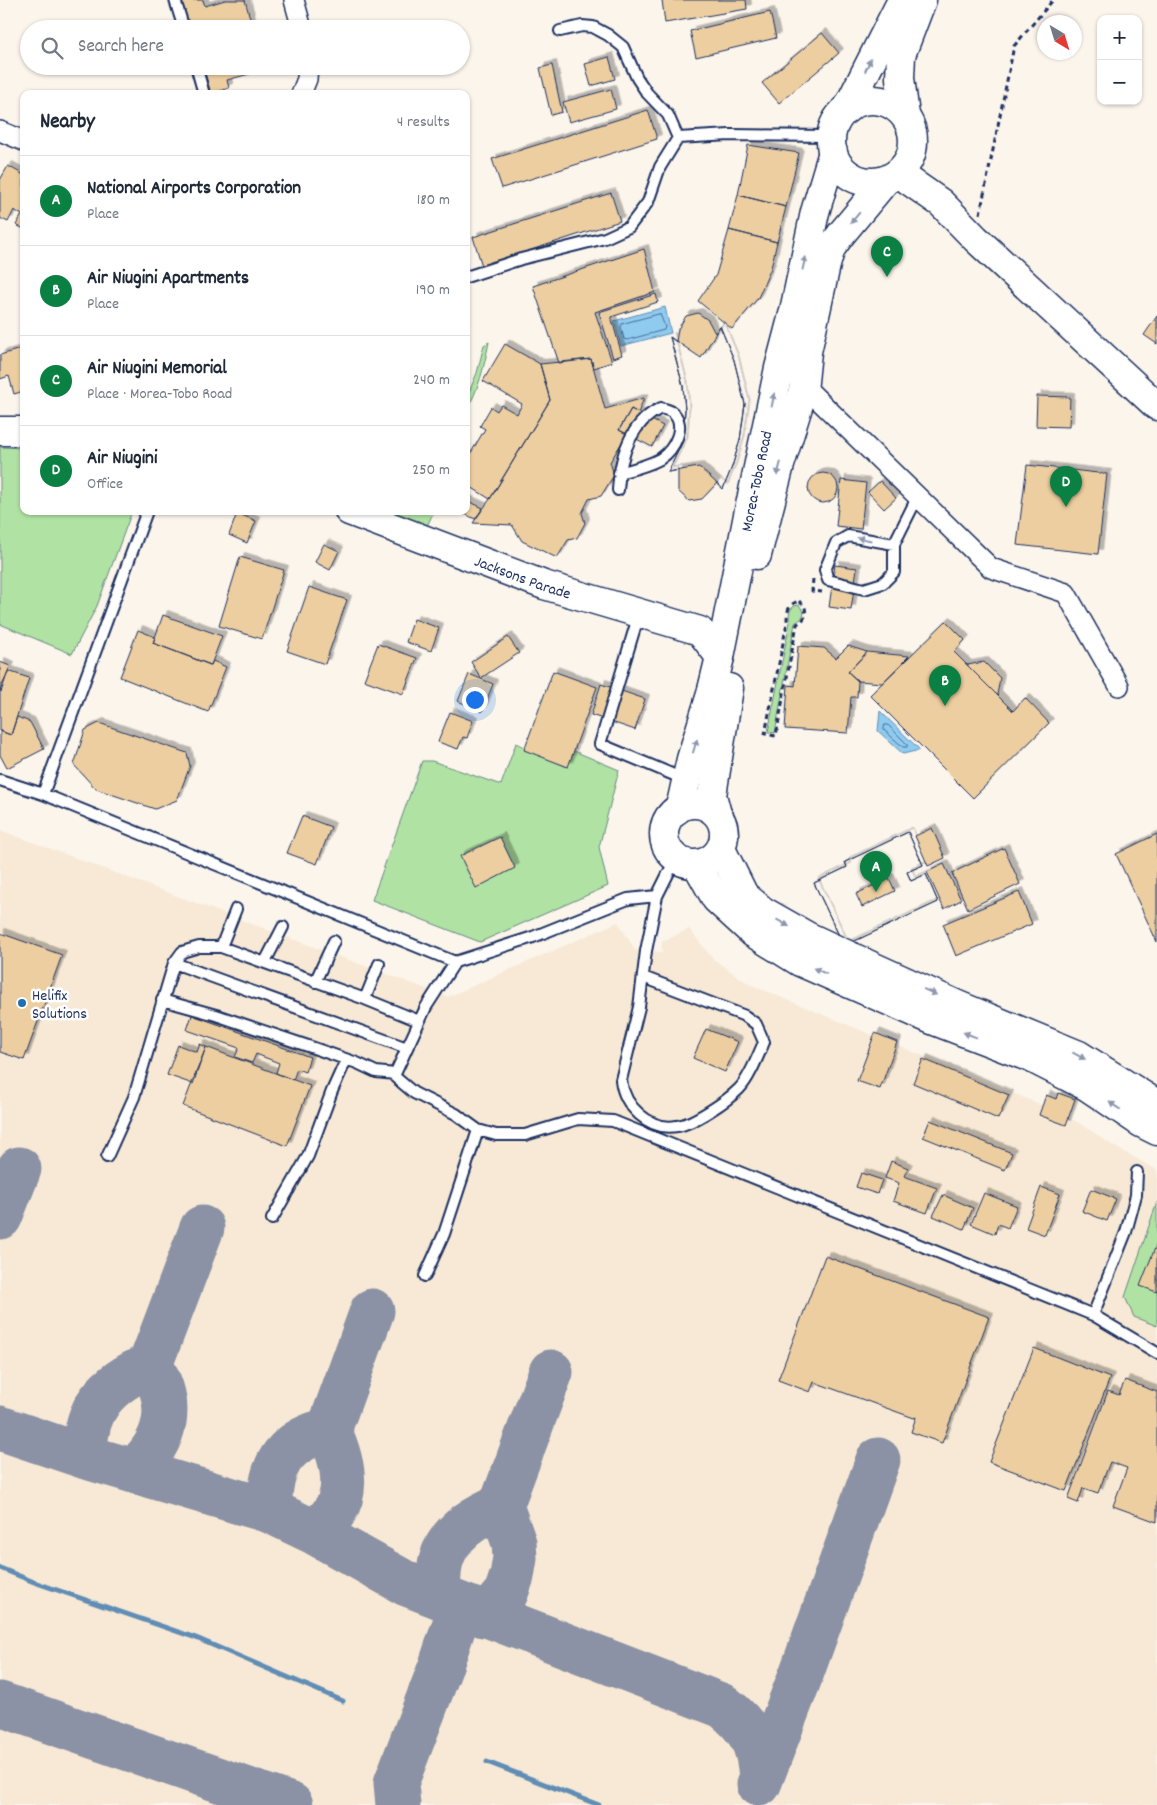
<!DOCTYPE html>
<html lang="en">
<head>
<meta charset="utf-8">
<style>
  body { margin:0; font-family:Dekko,sans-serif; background:#f6f6f7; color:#1f2937 }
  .controls { position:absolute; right:15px; top:15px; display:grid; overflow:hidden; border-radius:10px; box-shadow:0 1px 4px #0004 }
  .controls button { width:45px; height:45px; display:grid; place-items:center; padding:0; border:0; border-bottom:1px solid #e0e1e3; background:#fff; color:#1f2937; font:25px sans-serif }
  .compass { position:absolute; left:1037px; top:15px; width:45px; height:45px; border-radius:50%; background:#fff; box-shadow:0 1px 4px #0004; rotate:142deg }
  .you { position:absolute; left:474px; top:699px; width:18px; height:18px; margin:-12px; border:4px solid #fff; border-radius:50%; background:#1a73e8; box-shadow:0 0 0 8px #1a73e833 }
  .badge { display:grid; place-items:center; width:32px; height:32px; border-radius:50%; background:#0b8043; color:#fff; font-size:16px; font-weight:700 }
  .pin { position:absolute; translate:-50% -41px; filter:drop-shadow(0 1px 2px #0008) }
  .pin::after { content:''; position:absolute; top:26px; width:18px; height:15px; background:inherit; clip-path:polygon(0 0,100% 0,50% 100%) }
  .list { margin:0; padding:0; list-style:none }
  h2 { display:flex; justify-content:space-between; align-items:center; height:65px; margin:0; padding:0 20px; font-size:21px }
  h2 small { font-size:16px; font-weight:400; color:#747a83 }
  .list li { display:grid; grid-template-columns:32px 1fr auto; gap:15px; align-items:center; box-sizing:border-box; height:90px; padding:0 20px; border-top:1px solid #e0e1e3 }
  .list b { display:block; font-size:19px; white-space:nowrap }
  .list p { margin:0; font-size:16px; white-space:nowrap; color:#747a83 }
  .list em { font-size:16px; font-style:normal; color:#747a83 }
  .icon { flex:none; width:28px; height:28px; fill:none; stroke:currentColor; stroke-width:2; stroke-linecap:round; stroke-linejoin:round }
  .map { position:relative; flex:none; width:1157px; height:1805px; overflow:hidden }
  .search { position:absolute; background:#fff; box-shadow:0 1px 4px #0004; left:20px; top:20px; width:450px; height:55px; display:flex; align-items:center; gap:12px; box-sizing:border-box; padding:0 18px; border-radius:28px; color:#747a83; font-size:19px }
  .panel { position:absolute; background:#fff; box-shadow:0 1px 4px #0004; left:20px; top:90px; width:450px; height:425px; border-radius:10px }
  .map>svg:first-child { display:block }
  .built { fill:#f7e9d5 }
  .green { fill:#b0e2a3; stroke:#668880 }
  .water { fill:#8fcbef; stroke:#618db5 }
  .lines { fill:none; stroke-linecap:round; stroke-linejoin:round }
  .shore { stroke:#496d98; stroke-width:1 }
  .stream { stroke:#618db5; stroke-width:5 }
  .taxiway { stroke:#8b92a5; stroke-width:45 }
  .building { fill:#edcea0; stroke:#1b2f5e; fill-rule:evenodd; filter:url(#shadow) }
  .lane-casing { stroke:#1b2f5e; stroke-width:14 }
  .street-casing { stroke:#1b2f5e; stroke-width:22 }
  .secondary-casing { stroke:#1b2f5e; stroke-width:31 }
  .path { stroke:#1b2f5e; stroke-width:3; stroke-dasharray:5 4; stroke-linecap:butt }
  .lane { stroke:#fff; stroke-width:10 }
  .street { stroke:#fff; stroke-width:19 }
  .secondary { stroke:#fff; stroke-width:28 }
  .oneway { fill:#8d97ae }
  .poi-dot { fill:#1f6fb2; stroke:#fff; stroke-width:2 }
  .labels { text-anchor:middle; stroke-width:5; stroke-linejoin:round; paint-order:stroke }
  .street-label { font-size:16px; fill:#1b2f5e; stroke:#fff }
  .poi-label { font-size:16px; fill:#1b2f5e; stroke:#fff; text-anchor:start }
</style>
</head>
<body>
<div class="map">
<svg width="1157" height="1805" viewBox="0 0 1157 1805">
  <defs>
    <filter id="shadow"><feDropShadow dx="4.5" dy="-4.5" stdDeviation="0" flood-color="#0004"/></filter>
  </defs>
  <rect width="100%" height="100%" fill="#fbf5ec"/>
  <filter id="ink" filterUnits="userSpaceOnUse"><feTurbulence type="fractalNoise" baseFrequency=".02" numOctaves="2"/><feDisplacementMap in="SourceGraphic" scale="10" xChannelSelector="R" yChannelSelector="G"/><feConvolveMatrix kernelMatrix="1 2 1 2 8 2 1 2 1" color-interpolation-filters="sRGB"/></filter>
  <g filter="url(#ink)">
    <path class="built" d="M0 830 448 997 618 922 635 950 646 951 662 952V942L689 929 713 959 749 984 1044 1106 1081 1124 1115 1147 1157 1170V1805H0Z"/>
    <path class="green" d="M489 342C484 367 479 389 466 411V399L477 373 484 345Z
      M0 447 24 448V511H132L97 606 72 654 0 624Z
      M378 511H434L427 526Z
      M799 605 804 612C803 618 800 620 795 623L775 733 768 732 790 622C788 615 789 611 794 606Z
      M516 743 567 767 574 751 619 770 599 847 608 886 480 942 372 900 422 761H432L501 785Z
      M1157 1202V1326L1134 1317 1125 1297Z"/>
    <path class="water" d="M665 307 671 333 621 346 614 321Z
      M880 711 920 750 903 754 878 731Z"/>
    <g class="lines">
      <path class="shore" d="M660 314 665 327 664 330 627 340 624 339 621 327 622 324Z
        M885 725H888L907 744V747H903L884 730Z"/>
      <path class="stream" d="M0 1568 34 1582 196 1638 343 1701
        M487 1762 599 1805"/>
      <path class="taxiway" d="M0 1217 19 1169
        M0 1428 86 1457 270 1511 316 1533 407 1584 723 1706C750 1727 759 1744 761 1779
        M86 1457C82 1409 108 1383 150 1365L202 1228
        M133 1471C168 1441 175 1404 150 1365
        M270 1511C268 1466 284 1440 329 1430L372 1311
        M316 1533C322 1526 329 1520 334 1512 351 1487 340 1454 329 1430
        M438 1596C439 1585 438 1572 441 1561 448 1533 476 1516 501 1506
        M484 1615 496 1605 506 1593 512 1576 515 1558 514 1543 501 1506 551 1372
        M0 1704 291 1805
        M759 1784 802 1672 878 1460
        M398 1805 396 1783 440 1668 461 1605"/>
    </g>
    <path class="building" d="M187 0H203L205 6 225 0H245L253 29H191L182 2Z
      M662 0H746L747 9 665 23Z
      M770 12 776 38 696 57 690 31Z
      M822 33 839 53 779 103 762 83Z
      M609 57 615 79 591 86 585 64Z
      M552 65 562 112 551 115 540 68Z
      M203 66H263L264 70 227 80 229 88 211 94Z
      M611 89 616 109 569 122 563 102Z
      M648 110 657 139 502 188 492 159Z
      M748 145 799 153 786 207 738 195Z
      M8 166 24 175V229L16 225 22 215 14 210 8 222 0 218V180Z
      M611 193 620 221 482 266 473 237Z
      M738 195 786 207 777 242 729 230Z
      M729 230 777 242 771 268 758 298 732 329 698 301 716 275Z
      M644 249 655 292 595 312 612 362 594 368 591 359 559 363 533 286Z
      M656 294 658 302 611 317 622 355 613 358 599 312Z
      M698 313 708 320 715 333 720 326 734 360 745 404 740 440 732 467 723 489 717 483 702 499 689 501 678 491V470L668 472 683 441 685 410 683 386 670 337 676 342 678 329 686 316Z
      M1157 316V344L1144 335Z
      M720 326 734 360 745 404 740 440 732 467 723 489 699 467 668 472 683 441 685 410 683 386 670 337 701 358Z
      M505 344 540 364 550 400 490 499 466 484V461L485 429 480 426 491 407 497 411 501 405 517 414 522 404 483 381Z
      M24 348V391L14 394 9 376 0 379V355Z
      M591 359 605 409 644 398 638 413 631 409 619 430 627 434 610 462 614 475 601 496 589 499 582 513 585 523 577 538 568 540 557 558 522 541 512 525 473 523 490 499 550 400 540 364Z
      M1037 396 1070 397 1069 427 1036 426Z
      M631 409 663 426 652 447 619 430Z
      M1027 465 1107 474 1098 554 1017 545Z
      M808 488a15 15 0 1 1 30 0a15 15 0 1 1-30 0Z
      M841 480 866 483 861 529 836 526Z
      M880 481 896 498 884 509 868 492Z
      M466 500 483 508 475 519 459 511H466Z
      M237 513 256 521 247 543 229 535Z
      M324 544 339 551 330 570 315 562Z
      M240 557 284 570 262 639 219 626Z
      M835 565 857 568 851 610 829 607Z
      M309 587 347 600 325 664 287 651Z
      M163 615 222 636 211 665 153 643Z
      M414 619 439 628 431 651 406 642Z
      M946 621 965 640 954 652 1013 711 1025 698 1049 723 973 798 870 695Z
      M138 630 155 637 153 643 210 665H211L213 661 226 667 208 712 120 677Z
      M508 637 519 653 481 678 471 662Z
      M378 644 417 658 403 694 364 680Z
      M798 646 824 648 836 658 848 646 867 652 848 672 858 681 857 697H851L848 733 785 729 788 685 795 686Z
      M867 652 909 656 882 683 858 681 848 672Z
      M0 662 10 666 1 692 0 691Z
      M984 662 1000 678 997 695 967 665Z
      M8 671 29 678 11 735 0 731V691Z
      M553 671 597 687 568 767 524 750Z
      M469 674 493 684 482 712 458 701Z
      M601 684 645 699 635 730 591 715Z
      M450 712 473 721 467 738 463 737 458 749 438 742Z
      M17 717 30 722 44 749 7 768 0 755V731L11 735Z
      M99 723 187 753 190 766 177 800 155 809 96 789 74 765 85 730Z
      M302 816 331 827 317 864 287 853Z
      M932 828 945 858 928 866 915 836Z
      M908 832 923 865 907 872 911 881 926 874 938 902 844 946 814 883 847 867 845 862ZM889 878 895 891 862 907 856 894Z
      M908 832 923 865 907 872 911 881 926 874 938 902 844 946 814 883 847 867 845 862Z
      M1157 834V942L1116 854Z
      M500 837 515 868 476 888 460 856Z
      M1004 848 1020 884 968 909 952 873Z
      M944 864 961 900 944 909 927 872Z
      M1019 892 1032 924 956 956 943 924Z
      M0 933 62 955 24 1060 0 1052Z
      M192 1015 310 1057 305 1072 297 1069 293 1080 276 1073 279 1063 256 1054 252 1063 235 1057 239 1048 187 1030Z
      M706 1029 738 1042 725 1072 693 1058Z
      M875 1033 897 1042 880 1089 857 1081Z
      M200 1044 206 1047 193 1084 167 1075 178 1045 197 1052Z
      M206 1047 310 1086 287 1146 183 1106Z
      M923 1059 1009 1095 998 1119 913 1083Z
      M1058 1093 1075 1099 1066 1125 1039 1115 1046 1095 1056 1099Z
      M930 1120 1012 1153 1005 1170 923 1137Z
      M891 1161 908 1168 904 1176 937 1188 927 1213 893 1201 899 1183 885 1178Z
      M861 1173 882 1180 877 1194 856 1187Z
      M1041 1187 1060 1194 1045 1235 1026 1228Z
      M1091 1189 1116 1199 1107 1221 1082 1211Z
      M984 1193 1017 1206 1008 1228 998 1224 995 1234 971 1224Z
      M943 1195 973 1208 964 1229 933 1216Z
      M1157 1243V1292L1140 1286Z
      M825 1256 989 1317 942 1443 911 1432 916 1417 914 1418 814 1382 810 1392 778 1380Z
      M1034 1348 1110 1378 1066 1491 989 1462Z
      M1125 1380 1157 1392V1522L1113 1506 1127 1468 1110 1462 1098 1493 1083 1488 1078 1503 1068 1499 1108 1391 1119 1395Z"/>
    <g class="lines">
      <g class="lane-casing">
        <path id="lane" d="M175 0 184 29
          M560 31 582 26 593 27 608 35 623 47 637 78 647 93 668 115 678 138
          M196 66 204 94
          M466 277 521 259 605 238 629 227 648 202 660 167 678 138 730 135 832 136
          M618 490C620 458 629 423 661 408 664 409 669 410 672 412 688 425 674 450 660 459 647 466 634 469 619 473
          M894 544V572L883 583 864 589 828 580 825 570 836 543 848 536 894 544 918 496
          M639 614 600 744 686 780
          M0 780 43 794 455 962
          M43 794 147 511
          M657 896 628 899 533 937 455 962 426 1007 395 1074V1077L414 1093 456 1114 478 1130 496 1135H525L578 1119 613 1121 1093 1315 1157 1353
          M221 947 236 909
          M265 962 283 927
          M174 963 407 1048
          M643 977 745 1016 756 1024 764 1042C758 1056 749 1079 739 1089 727 1101 693 1124 677 1126 649 1131 624 1106 621 1080L639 1007 646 951 657 896 676 858
          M315 982 334 941
          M365 999 379 964
          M162 1000 216 1015 308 1046 357 1063 376 1072 395 1074
          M107 1157 134 1097 174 963 182 952 199 947H221L365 999 419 1021
          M272 1219 308 1156 332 1091 346 1060
          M425 1276 444 1234 478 1130
          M1093 1315 1126 1232 1136 1195 1137 1172"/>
      </g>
      <g class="street-casing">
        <path id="street" d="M294 0 302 29
          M301 94 307 79 308 66
          M0 131 24 141
          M803 385 991 568 1066 593 1119 686"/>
      </g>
      <g class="secondary-casing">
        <g id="secondary">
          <circle cx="872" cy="141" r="41"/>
          <path d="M847 109 902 0"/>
          <path d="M905 115 900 78 901 55 922 0"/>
          <path d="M898 173 941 203 976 239 1157 406"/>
          <path d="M0 431H24"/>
          <path id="s1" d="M349 511 544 585 700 631 720 657"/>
          <path d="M757 555 780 465 803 391 807 352 826 265 831 248 842 233 886 180"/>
          <circle cx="694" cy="834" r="30"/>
          <path id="s2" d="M677 810 681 804 691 759 711 694 720 657 748 515 779 368 794 311 815 212 833 152"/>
          <path d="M717 814 712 795 729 688"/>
          <path d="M721 849 744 895 763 911 807 936 874 967 960 1006 1079 1055 1157 1104"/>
          <path d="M697 865 716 899 753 933 800 962 932 1020 1031 1058 1086 1086 1141 1123 1157 1131"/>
        </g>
      </g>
      <path class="path" d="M980 214 1014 46 1053 0
        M813 579 812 591 822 592
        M799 601 805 607 806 615 802 621 797 624 776 736 765 734 787 623C787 613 787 604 799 601Z"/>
      <use href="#lane" class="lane"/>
      <use href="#street" class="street"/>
      <use href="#secondary" class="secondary"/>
    </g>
    <defs><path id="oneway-solid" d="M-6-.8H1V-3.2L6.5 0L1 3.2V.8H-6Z" transform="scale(1.25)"/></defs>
    <g class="oneway">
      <use href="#oneway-solid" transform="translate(868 65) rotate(-65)"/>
      <use href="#oneway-solid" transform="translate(855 218) rotate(130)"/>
      <use href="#oneway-solid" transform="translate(804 263) rotate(-78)"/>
      <use href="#oneway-solid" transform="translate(773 400) rotate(-79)"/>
      <use href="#oneway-solid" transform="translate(779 469) rotate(105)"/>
      <use href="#oneway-solid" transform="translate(864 539) rotate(-169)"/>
      <use href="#oneway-solid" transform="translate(695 746) rotate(-73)"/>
      <use href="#oneway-solid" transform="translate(783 923) rotate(29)"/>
      <use href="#oneway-solid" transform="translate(820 971) rotate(-156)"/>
      <use href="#oneway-solid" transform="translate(930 992) rotate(24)"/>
      <use href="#oneway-solid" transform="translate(970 1035) rotate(-159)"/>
      <use href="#oneway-solid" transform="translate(1079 1056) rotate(28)"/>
      <use href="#oneway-solid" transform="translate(1115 1106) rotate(-146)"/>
    </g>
  </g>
  <circle class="poi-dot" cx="22" cy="1003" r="5"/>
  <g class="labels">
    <g class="street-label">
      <text dy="6" stroke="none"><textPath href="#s2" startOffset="339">Morea-Tobo Road</textPath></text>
      <text dy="6" stroke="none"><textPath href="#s1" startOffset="186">Jacksons Parade</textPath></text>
    </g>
    <g class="poi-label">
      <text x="32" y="1000">Helifix<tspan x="32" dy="18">Solutions</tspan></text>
    </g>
  </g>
</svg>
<div class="controls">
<button>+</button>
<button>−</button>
</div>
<svg class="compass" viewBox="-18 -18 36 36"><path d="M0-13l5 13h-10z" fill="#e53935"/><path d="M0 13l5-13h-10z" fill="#747a83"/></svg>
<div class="you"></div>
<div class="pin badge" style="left:876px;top:892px">A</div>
<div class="pin badge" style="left:945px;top:706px">B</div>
<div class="pin badge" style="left:887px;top:277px">C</div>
<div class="pin badge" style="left:1066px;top:507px">D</div>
<div class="search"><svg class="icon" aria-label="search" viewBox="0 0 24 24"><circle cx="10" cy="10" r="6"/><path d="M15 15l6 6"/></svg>Search here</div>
<section class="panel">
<h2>Nearby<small>4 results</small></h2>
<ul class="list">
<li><span class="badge">A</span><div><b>National Airports Corporation</b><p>Place</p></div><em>180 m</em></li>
<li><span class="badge">B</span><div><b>Air Niugini Apartments</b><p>Place</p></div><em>190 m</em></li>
<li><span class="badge">C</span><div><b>Air Niugini Memorial</b><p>Place · Morea-Tobo Road</p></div><em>240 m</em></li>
<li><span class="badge">D</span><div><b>Air Niugini</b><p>Office</p></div><em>250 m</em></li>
</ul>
</section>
</div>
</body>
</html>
